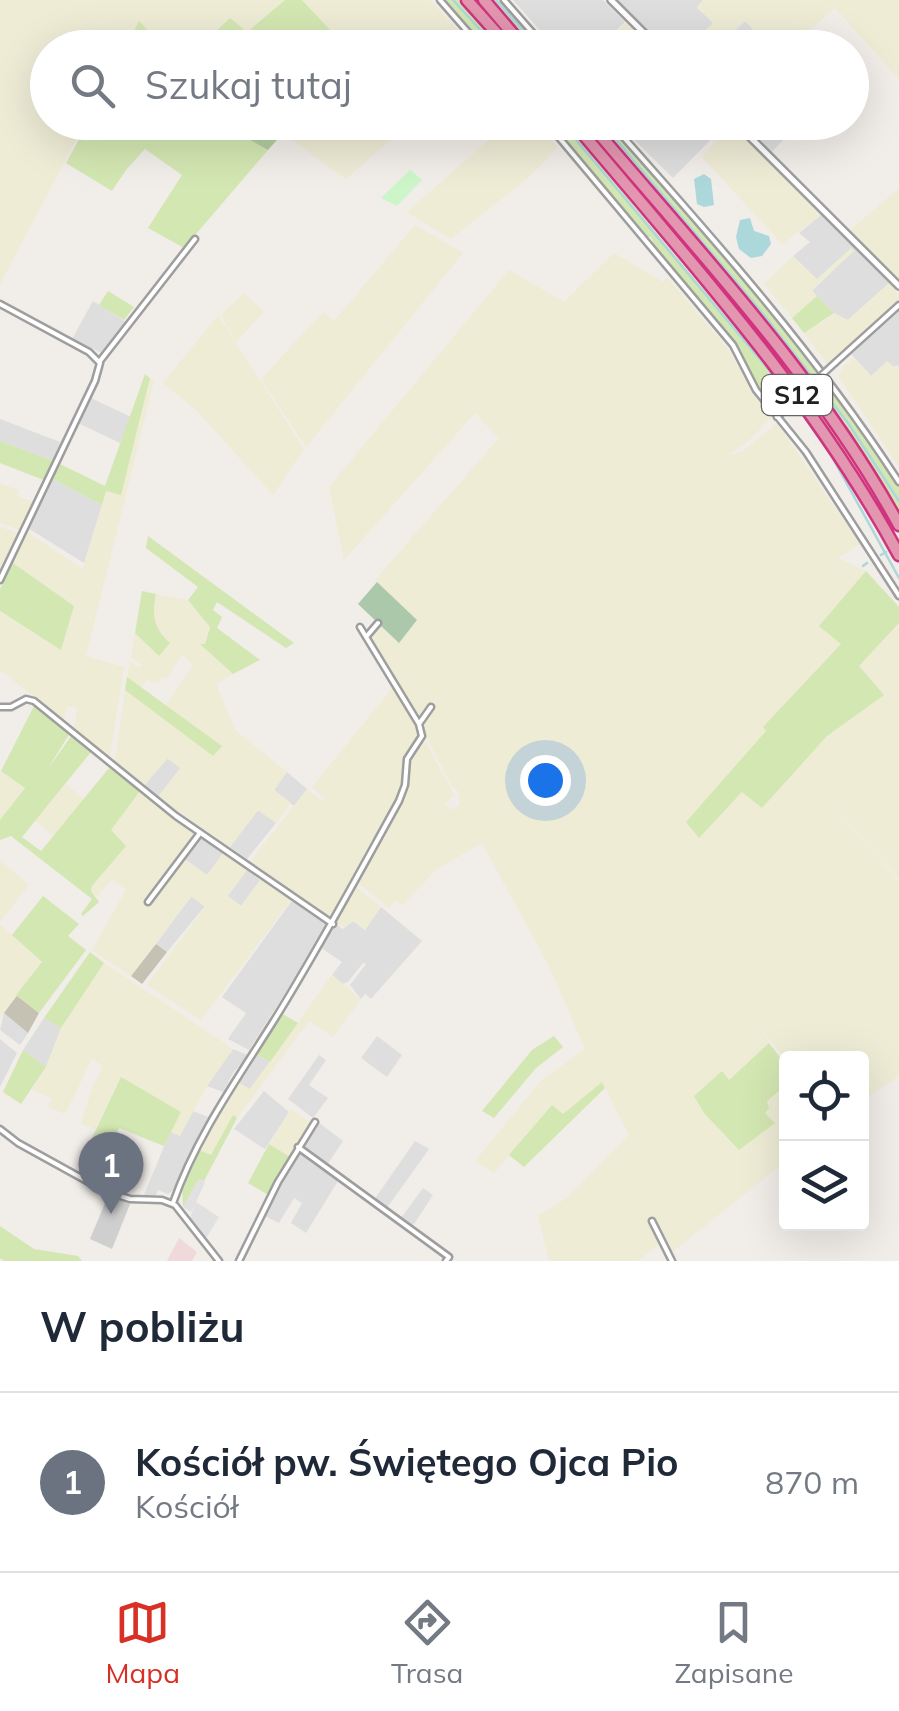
<!DOCTYPE html>
<html lang="pl">
<head>
<meta charset="utf-8">
<style>
  body { margin:0; font-family:Mulish,sans-serif; background:#f2f2f3; color:#1f2937 }
  .controls { position:absolute; right:30px; bottom:30px; display:grid; overflow:hidden; border-radius:10px; box-shadow:0 10px 40px #0002 }
  .controls button { width:90px; height:90px; display:grid; place-items:center; padding:0; border:0; border-bottom:2px solid #e0e1e3; background:#fff; color:#1f2937; font:50px sans-serif }
  .you { position:absolute; left:545px; top:780px; width:35px; height:35px; margin:-25px; border:8px solid #fff; border-radius:50%; background:#1a73e8; box-shadow:0 0 0 15px #1a73e833 }
  .badge { display:grid; place-items:center; width:65px; height:65px; border-radius:50%; background:#d93025; color:#fff; font-size:32px; font-weight:700 }
  .pin { position:absolute; translate:-50% -82px; filter:drop-shadow(0 2px 5px #0008) }
  .pin::after { content:''; position:absolute; top:52px; width:35px; height:30px; background:inherit; clip-path:polygon(0 0,100% 0,50% 100%) }
  .list { margin:0; padding:0; list-style:none }
  h2 { display:flex; justify-content:space-between; align-items:center; height:130px; margin:0; padding:0 40px; font-size:42px }
  h2 small { font-size:32px; font-weight:400; color:#747a83 }
  .list li { display:grid; grid-template-columns:65px 1fr auto; gap:30px; align-items:center; box-sizing:border-box; height:180px; padding:0 40px; border-top:2px solid #e0e1e3 }
  .list b { display:block; font-size:38px; white-space:nowrap }
  .list p { margin:0; font-size:32px; white-space:nowrap; color:#747a83 }
  .list em { font-size:32px; font-style:normal; color:#747a83 }
  .icon { flex:none; width:55px; height:55px; fill:none; stroke:currentColor; stroke-width:2; stroke-linecap:round; stroke-linejoin:round }
  .map { position:relative; flex:none; width:899px; height:1261px; overflow:hidden }
  .search { position:absolute; background:#fff; box-shadow:0 10px 40px #0002; left:30px; right:30px; top:30px; height:110px; display:flex; align-items:center; gap:25px; box-sizing:border-box; padding:0 35px; border-radius:55px; color:#747a83; font-size:38px }
  .sheet { height:310px; background:#fff }
  nav { display:flex; justify-content:space-around; align-items:center; box-sizing:border-box; height:140px; border-top:2px solid #e0e1e3; background:#fff; font-size:28px; color:#747a83 }
  nav a { display:grid; justify-items:center; gap:5px }
  nav .on { color:#d93025 }
  .map>svg:first-child { display:block }
  .residential { fill:#dfdede }
  .commercial { fill:#f0d9db }
  .religious { fill:#cfcfcf }
  .construction { fill:#c5c2b4 }
  .farmland { fill:#eeecd5 }
  .grass { fill:#d3e7b2 }
  .forest { fill:#b3cda0 }
  .cemetery { fill:#abc8ab }
  .park { fill:#ccf6c9 }
  .parking { fill:#e1e1e1 }
  .water { fill:#acd7db }
  .lines { fill:none; stroke-linecap:round; stroke-linejoin:round }
  .stream { stroke:#acd7db; stroke-width:2.5 }
  .minor-casing { stroke:#9e9e9e; stroke-width:9 }
  .tertiary-casing { stroke:#9e9e9e; stroke-width:10 }
  .motorway-casing { stroke:#d0347f; stroke-width:15 }
  .minor { stroke:#fff; stroke-width:4 }
  .tertiary { stroke:#fff; stroke-width:5 }
  .motorway { stroke:#e296af; stroke-width:10 }
  .minor-bridge-casing { stroke:#9e9e9e; stroke-width:9; stroke-linecap:butt }
  .minor-bridge { stroke:#fff; stroke-width:4 }
  .labels { text-anchor:middle; stroke-width:8; stroke-linejoin:round; paint-order:stroke }
  .shield { fill:#fff; stroke:#646464; stroke-width:2.5 }
  .shield-label { font-size:25px; font-weight:bold; fill:#212121 }
</style>
</head>
<body>
<div class="map">
<svg width="899" height="1261" viewBox="0 0 899 1261">
  <rect width="100%" height="100%" fill="#f1ede8"/>
  <path class="residential" d="M513 0H603L625 22 598 47H555Z
    M616 0H703L697 8 714 23 688 47H665Z
    M745 21 770 47 717 48Z
    M727 123 673 178 617 123 727 122Z
    M740 123H790L795 127 771 153Z
    M822 214 889 283 848 320 837 316 812 291 854 250 851 249 817 280 793 256 810 242 799 233Z
    M93 301 126 322 104 354 72 339Z
    M899 310V365L871 376 851 354Z
    M89 397 131 417 120 443 78 423Z
    M0 419 60 442 54 461 0 441Z
    M51 478 102 505 84 563 28 528Z
    M167 758 181 768 158 797 144 786Z
    M287 772 307 789 294 806 274 790Z
    M258 810 276 823 247 859 230 847Z
    M200 835 224 852 207 875 183 858Z
    M247 870 260 880 241 906 227 896Z
    M191 896 205 906 167 952 156 944Z
    M295 901 327 923V927L249 1050 228 1039 246 1013 222 997 291 902Z
    M381 907 422 941 371 999 365 994 361 999 350 985 366 964 363 963 348 982 342 984 332 975 342 962 320 947 335 924 343 929 353 921 365 930Z
    M4 1013 28 1033 20 1045 0 1030Z
    M44 1018 61 1028 46 1067 23 1050Z
    M377 1036 402 1055 387 1077 361 1058Z
    M0 1039 17 1053 0 1087Z
    M233 1049 248 1055 233 1073 223 1092 207 1086Z
    M255 1054 270 1062 249 1090 236 1081Z
    M319 1055 326 1060 309 1085 328 1098 313 1118 288 1099Z
    M264 1091 289 1112 265 1149 234 1129Z
    M193 1111 208 1117 174 1190 168 1194 158 1190 156 1195H144L170 1132 180 1135Z
    M318 1122 343 1141 327 1165 338 1181 306 1233 291 1223 302 1203 294 1198 279 1223 263 1215 292 1161Z
    M415 1141 429 1149 387 1208 374 1200Z
    M423 1188 433 1195 412 1227 401 1218Z"/>
  <path class="commercial" d="M179 1238 197 1252 192 1261H167Z"/>
  <path class="religious" d="M108 1196 130 1204 112 1249 90 1239Z"/>
  <path class="construction" d="M156 944 167 952 142 984 131 976Z
    M16 995 39 1013 28 1033 4 1013Z"/>
  <path class="farmland" d="M0 0H285L246 32 229 18 199 47H163L139 22 125 47 48 48V122L85 123 0 284Z
    M302 0H430L474 47H321L335 35Z
    M703 0H899V79L835 8 791 47H770L745 21 717 47H687L713 23 697 7Z
    M626 23 640 36 628 47H599Z
    M268 123H410L346 179Z
    M508 123H537L558 147 529 177 451 239 407 212Z
    M732 124 822 214 782 244 702 157Z
    M899 188V282L848 232Z
    M415 225 463 253 306 447 261 379 323 312 334 321Z
    M851 248 854 251 812 290 817 296 792 318 764 284 793 256 817 279Z
    M614 253 663 282 667 277 728 349 751 389 772 417 748 441 727 456 742 452 777 423 860 544 838 558 866 571 820 626 842 643 764 727 766 730 699 837 742 791 762 807 827 736 883 695 859 666 899 623V879L801 772 899 881V1076L862 1101V1058L786 1059 762 1031 769 1043 728 1081 722 1072 695 1096 774 1122 764 1113 765 1102 786 1085V1161L671 1253 654 1221 651 1225 660 1243 638 1261H549L538 1215 567 1198 629 1135 602 1082 563 1114 552 1105 494 1173 475 1161 541 1081 585 1049 549 966 482 843 437 869 402 905 396 900 389 908 357 882 406 792 408 761 421 741 426 742 454 795 445 803 451 810 460 804 458 791 451 785 422 728V721L443 692 418 719 369 637 380 625 399 642 417 621 375 580 499 438 475 413 344 560 329 487 509 270 564 302Z
    M889 283 899 294V300L828 365 804 333 818 321 821 324 834 313 848 320Z
    M244 293 264 312 236 342 221 315Z
    M218 315 304 449 273 495 197 411 163 383Z
    M854 358 871 376 887 361 895 368 899 365V467L839 377 842 368Z
    M150 378 154 381 86 656 124 667 110 755 106 758 74 729 77 708 67 706 64 720 0 670V612L61 649 74 606 13 563 27 532 83 569 106 491 121 494Z
    M0 484 19 490 17 496 36 503 22 531 0 523Z
    M0 527 20 534 0 576Z
    M156 594 188 600 209 625 205 645H202L233 674 216 684 235 730 287 772 274 790 291 803 276 823 258 810 230 847 158 797 180 768 168 758 144 786 111 763 116 755 125 690 213 756 222 746 166 705 193 665 182 655 166 679 162 677 159 682 154 683 147 679 141 687 127 677 130 662 139 668 142 665 131 657 135 633 159 655 161 636 152 617Z
    M394 686 420 735 406 753 400 795 332 921 295 895 201 1020 147 985 205 907 192 896 131 976 92 950 126 890 112 879 97 897 91 891 92 886 125 845 110 831 140 791 197 833 181 857 207 875 224 852 247 870 228 896 241 906 265 874 249 863 307 789 322 801 325 799 312 787Z
    M0 770 25 788 0 820Z
    M66 784 84 799 53 836 35 821Z
    M0 860 29 885 0 922Z
    M356 887 381 907 365 930 354 921 344 927 336 922Z
    M0 924 42 963 0 1018Z
    M104 963 233 1049 207 1086 180 1136 170 1132 180 1112 120 1078 95 1129 81 1124 92 1088 103 1066 92 1059 65 1114 48 1107 52 1098 32 1090 46 1067 61 1028Z
    M332 975 361 999 333 1037 309 1021 237 1118 233 1116 211 1156 199 1150 236 1081 250 1089Z
    M291 1109 312 1123 290 1157 269 1145Z"/>
  <path class="grass" d="M285 0H302L335 35 321 47H199L230 18 247 32Z
    M444 0H459L500 47H486Z
    M492 0H502L543 47H534Z
    M139 21 163 47H126Z
    M88 123H220L268 150 184 248 148 228 182 175 145 149 126 170 112 191 66 163Z
    M550 123H565L792 396 781 409 776 410 760 393 740 351 655 247 651 237H648Z
    M580 123H584L771 341 854 456 846 462Z
    M597 123H608L750 285 848 408 899 485V513L845 428 846 424Z
    M108 291 134 307 124 320 99 305Z
    M817 296 834 313 804 333 792 318Z
    M145 374 150 378 121 495 106 491 102 505 51 478 58 463 105 486Z
    M0 441 54 461 46 481 0 463Z
    M148 536 294 643 286 648 217 602 213 610 222 617 217 628 260 660 233 674 200 644H205L210 627 188 600 198 587 146 548Z
    M13 563 74 606 61 650 0 611V589Z
    M866 571 899 607V623L859 666 884 695 827 736 762 808 742 792 699 838 686 822 766 731 763 727 841 644 819 626Z
    M142 591 156 594C152 615 153 628 170 643L159 656 135 633Z
    M127 677 222 746 213 756 125 690Z
    M35 704 70 733 47 770 72 735 91 752 22 837 41 851 109 768 140 791 111 830 126 846 92 886 91 891 99 902 83 916 81 914 92 899 11 836 0 840V820L25 788 1 771Z
    M43 896 79 924 68 936 86 950 39 1013 16 995 42 962 12 935Z
    M90 952 104 963 61 1028 44 1018Z
    M281 1013 298 1023 270 1062 255 1054Z
    M554 1036 563 1047 536 1068 494 1118 482 1111 532 1050Z
    M769 1043 786 1065V1085L767 1101 769 1108 765 1113 775 1123 739 1150 704 1113 694 1096 722 1071 729 1080Z
    M23 1050 46 1067 21 1104 3 1092Z
    M121 1077 181 1112 164 1146 119 1128 107 1152 89 1144Z
    M602 1082 605 1088 524 1167 509 1155 552 1105 563 1114Z
    M233 1115 237 1118 204 1181 199 1179 183 1207 182 1186 199 1150 211 1155Z
    M269 1144 290 1157 270 1196 248 1183Z
    M0 1226 34 1249 78 1256 82 1261H4L0 1258Z"/>
  <path class="forest" d="M220 123H268L283 133 268 150Z"/>
  <path class="cemetery" d="M377 582 417 620 399 643 358 604Z"/>
  <path class="park" d="M410 170 422 180 397 206 381 198Z"/>
  <path class="parking" d="M199 1179 205 1182 196 1202 219 1217 205 1240 190 1218 194 1207 191 1212 183 1207Z"/>
  <path class="water" d="M704 174 711 179 714 205 704 207 697 204 694 179Z
    M750 218 754 231 769 236 771 244 762 256 751 258 739 249 736 237 740 220Z"/>
  <g class="lines">
    <path class="stream" d="M453 0 497 48
      M496 0 538 48
      M561 122 784 388 831 455 899 578
      M601 122 764 315 848 423 899 501
      M881 555 886 552
      M863 566 867 563"/>
    <g class="minor-casing">
      <path id="minor" d="M440 0 482 48
        M504 0 546 48
        M546 122 733 345 756 390 806 452 899 596
        M610 122C713 238 815 352 899 482
        M0 304 89 352 100 363 95 381 0 580
        M100 361 195 239
        M836 362 899 305
        M777 417 791 403
        M366 637 378 623
        M0 707H11L26 699 34 701 176 816 333 924
        M419 724 431 707
        M148 902 200 833
        M0 1129 18 1143 105 1191 130 1199 162 1200 175 1205 219 1261
        M298 1147 449 1257 446 1261
        M173 1203C196 1137 236 1081 273 1022 318 950 358 875 399 801L405 785 407 759 422 736 419 724 360 627
        M652 1221 672 1261
        M239 1261 278 1182 315 1122"/>
    </g>
    <g class="tertiary-casing">
      <path id="tertiary" d="M611 0 659 48
        M735 122 899 286"/>
    </g>
    <g class="motorway-casing">
      <path id="motorway" d="M467 0 510 48
        M484 0 525 48
        M573 122C689 260 813 396 899 555
        M589 122C698 251 817 376 899 525"/>
    </g>
    <use href="#minor" class="minor"/>
    <use href="#tertiary" class="tertiary"/>
    <use href="#motorway" class="motorway"/>
    <g class="minor-bridge-casing">
      <path id="minor-bridge" d="M791 403 836 362"/>
    </g>
    <use href="#minor-bridge" class="minor-bridge"/>
  </g>
  <g class="labels">
    <rect class="shield" x="762" y="375" width="70" height="40" rx="8"/>
    <g class="shield-label">
      <text x="797" y="404">S12</text>
    </g>
  </g>
</svg>
<div class="controls">
<button><svg class="icon" aria-label="locate" viewBox="0 0 24 24"><circle cx="12" cy="12" r="6"/><path d="M12 2v4M12 18v4M2 12h4M18 12h4"/></svg></button>
<button><svg class="icon" aria-label="layers" viewBox="0 0 24 24"><path d="M12 4l9 5-9 5-9-5zM3 14l9 5 9-5"/></svg></button>
</div>
<div class="you"></div>
<div class="pin badge" style="left:111px;top:1214px;background:#6b7280">1</div>
<div class="search"><svg class="icon" aria-label="search" viewBox="0 0 24 24"><circle cx="10" cy="10" r="6"/><path d="M15 15l6 6"/></svg>Szukaj tutaj</div>
</div>
<section class="sheet">
<h2>W pobliżu<small></small></h2>
<ul class="list">
<li><span class="badge" style="background:#6b7280">1</span><div><b>Kościół pw. Świętego Ojca Pio</b><p>Kościół</p></div><em>870 m</em></li>
</ul>
</section>
<nav>
<a class="on"><svg class="icon" aria-label="map" viewBox="0 0 24 24"><path d="M3 6l6-2 6 2 6-2v14l-6 2-6-2-6 2zM9 4v14M15 6v14"/></svg>Mapa</a>
<a><svg class="icon" aria-label="directions" viewBox="0 0 24 24"><path d="M12 3l9 9-9 9-9-9zM9 14v-3h6M13 9l2 2-2 2"/></svg>Trasa</a>
<a><svg class="icon" aria-label="saved" viewBox="0 0 24 24"><path d="M7 4h10v16l-5-4-5 4z"/></svg>Zapisane</a>
</nav>
</body>
</html>
